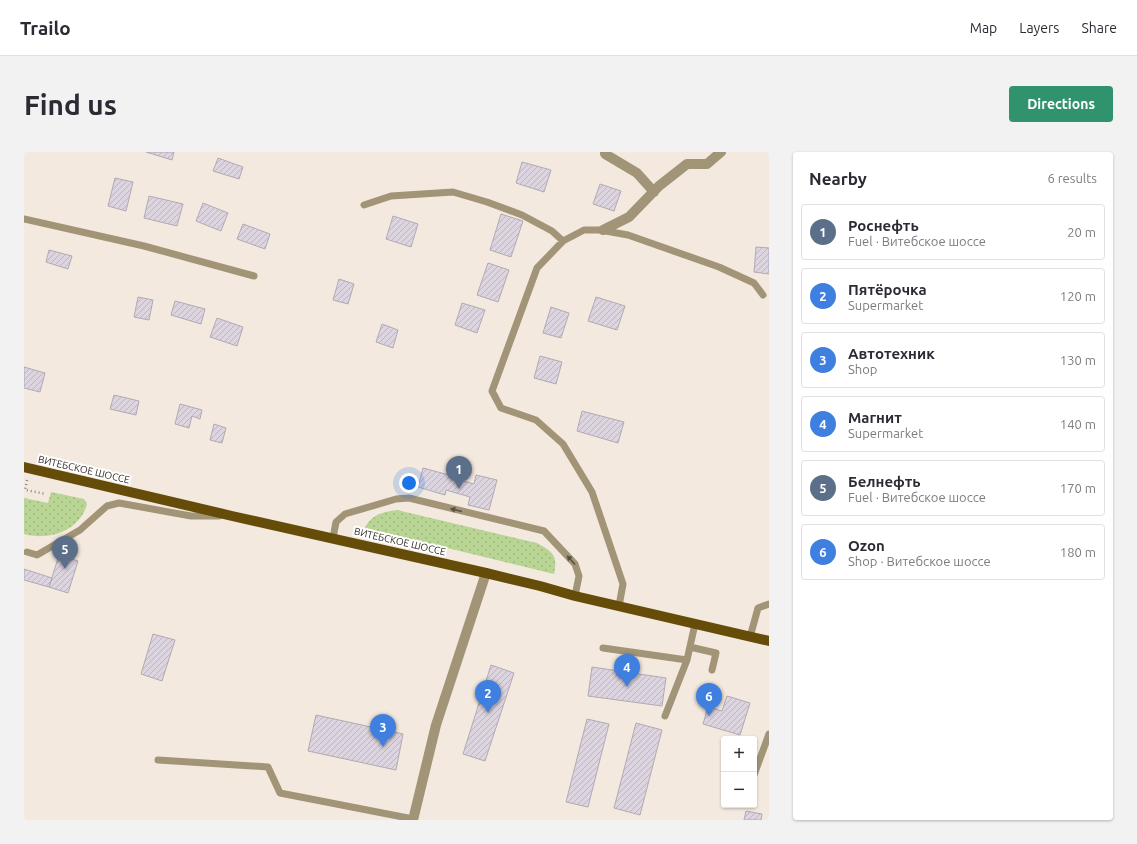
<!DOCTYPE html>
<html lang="en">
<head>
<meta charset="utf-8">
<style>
  body { margin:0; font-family:Ubuntu,sans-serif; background:#f2f2f3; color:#2b2b33 }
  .controls { position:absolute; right:12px; bottom:12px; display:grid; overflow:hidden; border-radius:4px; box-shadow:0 1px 3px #0004 }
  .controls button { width:36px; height:36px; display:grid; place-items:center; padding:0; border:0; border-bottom:1px solid #e1e1e2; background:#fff; color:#2b2b33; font:20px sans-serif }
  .you { position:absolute; left:385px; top:331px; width:14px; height:14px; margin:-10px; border:3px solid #fff; border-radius:50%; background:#1a73e8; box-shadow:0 0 0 6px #1a73e833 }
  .badge { display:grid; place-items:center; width:26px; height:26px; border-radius:50%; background:#31936e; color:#fff; font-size:13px; font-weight:700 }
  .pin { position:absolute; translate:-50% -33px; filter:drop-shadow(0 1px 2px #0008) }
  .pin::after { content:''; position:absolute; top:21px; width:14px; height:12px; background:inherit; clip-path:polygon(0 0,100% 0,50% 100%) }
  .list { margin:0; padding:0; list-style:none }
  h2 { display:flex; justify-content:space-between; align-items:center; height:52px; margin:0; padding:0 16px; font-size:17px }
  h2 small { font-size:13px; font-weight:400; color:#7c7c81 }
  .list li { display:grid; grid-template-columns:26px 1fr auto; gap:12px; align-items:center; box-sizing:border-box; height:56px; margin:0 8px 8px; padding:0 8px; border:1px solid #e1e1e2; border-radius:4px }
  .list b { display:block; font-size:15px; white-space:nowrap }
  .list p { margin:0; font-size:13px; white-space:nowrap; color:#7c7c81 }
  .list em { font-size:13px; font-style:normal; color:#7c7c81 }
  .map { position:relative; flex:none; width:745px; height:668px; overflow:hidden; border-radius:4px }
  header { display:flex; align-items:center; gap:24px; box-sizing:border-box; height:56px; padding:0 20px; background:#fff; border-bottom:1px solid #e1e1e2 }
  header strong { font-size:19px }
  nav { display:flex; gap:22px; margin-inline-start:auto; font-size:14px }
  .intro { display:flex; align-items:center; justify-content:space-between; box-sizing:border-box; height:96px; padding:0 24px }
  h1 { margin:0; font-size:28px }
  .button { padding:10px 18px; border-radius:4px; background:#31936e; color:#fff; font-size:14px; font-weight:700 }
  main { display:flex; gap:24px; padding:0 24px }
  aside { flex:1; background:#fff; border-radius:4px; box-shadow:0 1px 3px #0004 }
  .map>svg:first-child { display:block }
  .grass { fill:url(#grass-dots) }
  .building { fill:url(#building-hatch); stroke:#b1a9b4 }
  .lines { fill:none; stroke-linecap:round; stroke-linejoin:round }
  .path { stroke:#8c857e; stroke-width:2.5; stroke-dasharray:1 3; stroke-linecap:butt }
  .lane { stroke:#a29476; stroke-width:7 }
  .street { stroke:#a29476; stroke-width:10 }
  .primary { stroke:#654c09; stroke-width:10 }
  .oneway { fill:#595144 }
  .labels { text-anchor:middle; stroke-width:4; stroke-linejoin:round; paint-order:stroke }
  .street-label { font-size:10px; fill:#312d29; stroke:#fff }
</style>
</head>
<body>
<header>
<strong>Trailo</strong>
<nav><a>Map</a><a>Layers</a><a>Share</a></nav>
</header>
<div class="intro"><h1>Find us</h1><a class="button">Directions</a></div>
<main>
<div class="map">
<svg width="745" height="668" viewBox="0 0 745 668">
  <defs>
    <pattern id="grass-dots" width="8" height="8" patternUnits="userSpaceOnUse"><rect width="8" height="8" fill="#b8d594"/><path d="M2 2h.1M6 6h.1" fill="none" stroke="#9fb780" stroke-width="1.8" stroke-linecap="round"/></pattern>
    <pattern id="building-hatch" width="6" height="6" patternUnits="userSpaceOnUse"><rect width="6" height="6" fill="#dcd4df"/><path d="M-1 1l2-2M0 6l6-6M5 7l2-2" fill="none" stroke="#bdb6bf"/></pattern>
  </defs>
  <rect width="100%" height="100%" fill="#f4e9df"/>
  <path class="grass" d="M27 340 60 347 63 352C56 379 25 389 0 382V346L24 351Z
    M373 358 513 391C529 400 534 403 530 422L341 376C348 362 359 360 373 358Z"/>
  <path class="building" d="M122 0H150L148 8Z
    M194 6 219 15 215 27 189 19Z
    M498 10 527 18 520 40 492 31Z
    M91 26 109 30 102 59 84 54Z
    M576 32 597 39 590 59 569 52Z
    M125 44 159 52 153 74 120 66Z
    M179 51 204 61 197 79 172 69Z
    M477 62 499 69 487 105 466 98Z
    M369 64 394 72 387 95 362 87Z
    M219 72 246 82 241 97 213 87Z
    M732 95 745 96V122L730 120Z
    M25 98 48 104 44 117 22 110Z
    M464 111 485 118 474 150 453 143Z
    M315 127 330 132 324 152 309 148Z
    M114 145 129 148 125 168 110 165Z
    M572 145 601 154 593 178 564 169Z
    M151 149 181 157 177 172 147 163Z
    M438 151 461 158 453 181 431 173Z
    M527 155 545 161 537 186 519 181Z
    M193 166 219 175 213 194 186 185Z
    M358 172 374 178 369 196 352 190Z
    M516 204 538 210 532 232 510 226Z
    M0 215 21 221 16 240 0 236Z
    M90 243 115 249 112 263 86 257Z
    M156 252 178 258 176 267 168 264 165 276 151 272Z
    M558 259 600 270 594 291 553 279Z
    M190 272 202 276 198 291 186 288Z
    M399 316 425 323V325L450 332 452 323 473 328 465 358 444 353 446 345 422 338 421 343 394 335Z
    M35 403 54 409 44 441 25 435Z
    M0 417 28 426 25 435 0 428Z
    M129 482 151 488 138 529 117 522Z
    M467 513 490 521 461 609 439 602Z
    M568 515 642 526 638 554 564 544Z
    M703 544 726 551 716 583 679 572 684 555 698 559Z
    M292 563 379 582 372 618 284 599Z
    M563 567 585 572 564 655 542 650Z
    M612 571 638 578 616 663 590 656Z
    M722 659 738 662 737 668H720Z"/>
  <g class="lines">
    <path class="path" d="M3 328 1 338 22 342"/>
    <path class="lane" d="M340 53 367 44 429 40 463 50 498 63 528 79 539 89
      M0 67 120 94 230 124
      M309 386 312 370 321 362 372 347 385 346 520 379 551 412 555 424 551 444
      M3 400 13 403 56 378 83 354 95 351 167 364H195
      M595 454 599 432 568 340 539 292 512 268 477 256 468 239 513 116 539 89 560 78H576L604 83 695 115 730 131 739 143
      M726 485 734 456 745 452
      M666 495 692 501 688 518
      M579 496 663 508
      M641 564 663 508 671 472
      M134 608 244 615 256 641 389 667
      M730 623 745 582"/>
    <path class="street" d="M581 0V2L613 21 630 40
      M579 78 605 65 635 34 663 12H683L697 0
      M389 668 412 573 462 421"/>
    <path class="primary" d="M0 315 208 364 462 421 516 434 551 444 745 489"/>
  </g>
  <defs><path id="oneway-solid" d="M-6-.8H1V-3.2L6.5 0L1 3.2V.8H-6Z"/></defs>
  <g class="oneway">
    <use href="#oneway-solid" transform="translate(432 358) rotate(-166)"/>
    <use href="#oneway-solid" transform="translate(547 408) rotate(-132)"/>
  </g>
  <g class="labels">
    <g class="street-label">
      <text transform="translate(60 317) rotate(13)" y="4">ВИТЕБСКОЕ ШОССЕ</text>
      <text transform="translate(376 389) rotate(13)" y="4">ВИТЕБСКОЕ ШОССЕ</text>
    </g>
  </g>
</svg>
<div class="controls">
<button>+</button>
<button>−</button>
</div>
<div class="you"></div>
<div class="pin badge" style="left:435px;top:337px;background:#5c6f8a">1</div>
<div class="pin badge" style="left:464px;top:561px;background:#3f7fe0">2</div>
<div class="pin badge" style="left:359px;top:595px;background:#3f7fe0">3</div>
<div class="pin badge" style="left:603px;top:535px;background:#3f7fe0">4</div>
<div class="pin badge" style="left:41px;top:417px;background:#5c6f8a">5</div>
<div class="pin badge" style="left:685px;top:564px;background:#3f7fe0">6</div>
</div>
<aside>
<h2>Nearby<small>6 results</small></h2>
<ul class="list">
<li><span class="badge" style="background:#5c6f8a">1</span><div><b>Роснефть</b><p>Fuel · Витебское шоссе</p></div><em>20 m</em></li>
<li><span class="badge" style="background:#3f7fe0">2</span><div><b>Пятёрочка</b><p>Supermarket</p></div><em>120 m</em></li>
<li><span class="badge" style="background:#3f7fe0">3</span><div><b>Автотехник</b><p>Shop</p></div><em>130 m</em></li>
<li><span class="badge" style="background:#3f7fe0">4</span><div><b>Магнит</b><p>Supermarket</p></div><em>140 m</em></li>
<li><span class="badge" style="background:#5c6f8a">5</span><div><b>Белнефть</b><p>Fuel · Витебское шоссе</p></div><em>170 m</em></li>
<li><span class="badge" style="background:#3f7fe0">6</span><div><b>Ozon</b><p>Shop · Витебское шоссе</p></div><em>180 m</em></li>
</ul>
</aside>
</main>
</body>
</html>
